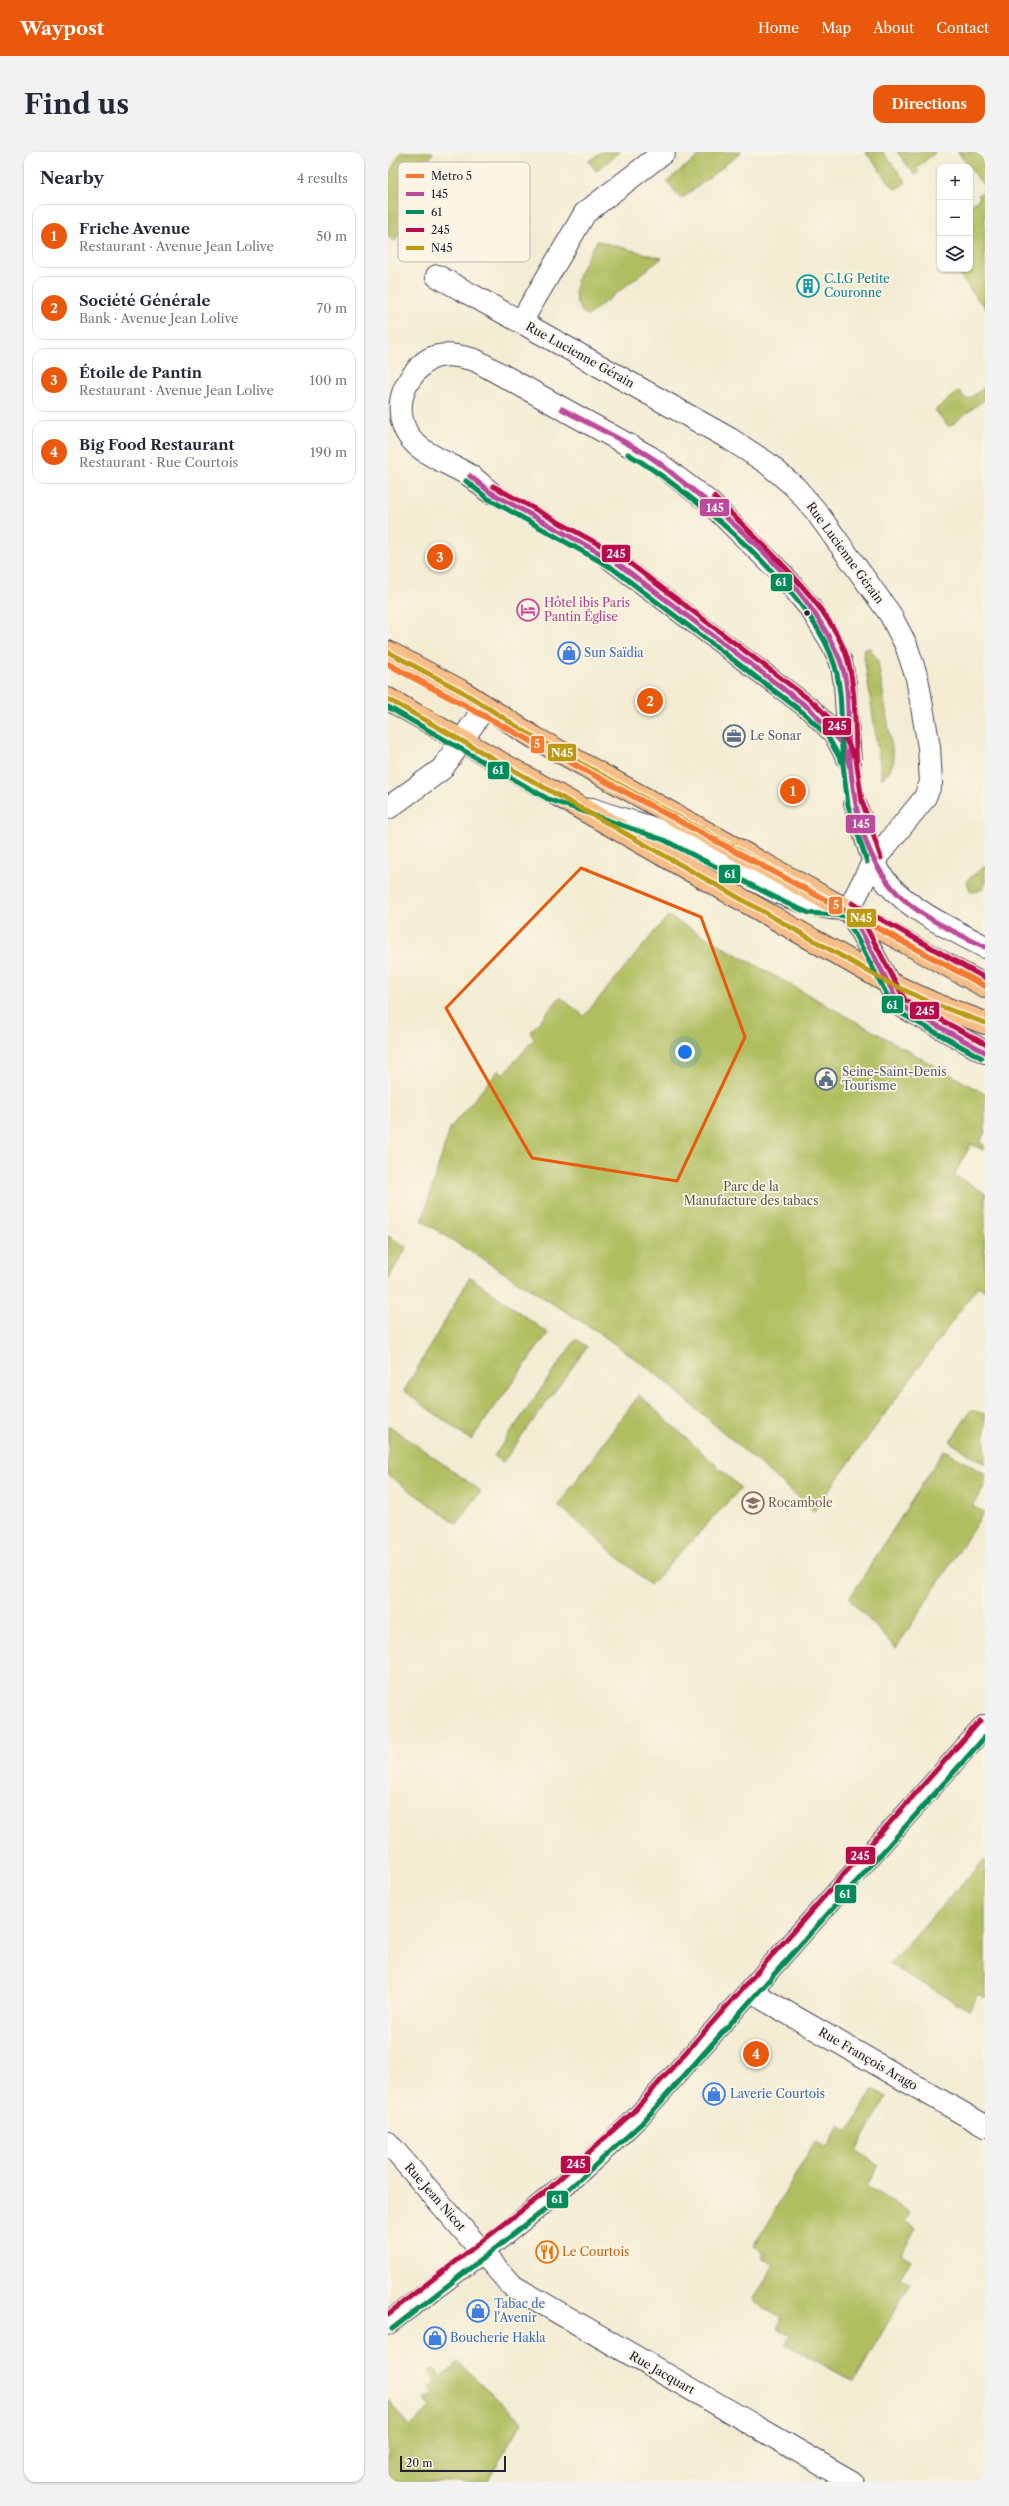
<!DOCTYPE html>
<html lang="en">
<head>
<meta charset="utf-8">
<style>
  body { margin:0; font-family:"Libre Caslon Text",serif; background:#f2f2f3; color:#1f2937 }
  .controls { position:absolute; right:12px; top:12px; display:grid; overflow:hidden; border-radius:8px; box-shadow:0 1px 3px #0004 }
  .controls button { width:36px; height:36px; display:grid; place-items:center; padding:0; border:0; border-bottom:1px solid #e0e1e3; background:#fff; color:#1f2937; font:20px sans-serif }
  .scale { position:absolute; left:12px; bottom:10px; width:106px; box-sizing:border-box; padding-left:4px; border:2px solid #22223b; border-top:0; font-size:11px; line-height:14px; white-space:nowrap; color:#22223b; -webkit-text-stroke:3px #fcf5e5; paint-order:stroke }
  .you { position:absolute; left:297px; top:900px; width:14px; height:14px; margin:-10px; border:3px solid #fff; border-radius:50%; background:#1a73e8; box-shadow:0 0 0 6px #1a73e833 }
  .badge { display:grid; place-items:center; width:26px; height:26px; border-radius:50%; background:#ea580c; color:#fff; font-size:13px; font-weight:700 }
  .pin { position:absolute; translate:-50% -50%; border:2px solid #fff; box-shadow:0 1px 4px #0006 }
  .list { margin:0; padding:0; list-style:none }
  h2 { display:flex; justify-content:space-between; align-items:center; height:52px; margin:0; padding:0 16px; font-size:17px }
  h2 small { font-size:13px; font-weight:400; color:#747a83 }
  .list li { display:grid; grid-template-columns:26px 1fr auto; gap:12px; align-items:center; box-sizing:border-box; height:64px; margin:0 8px 8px; padding:0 8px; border:1px solid #e0e1e3; border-radius:12px }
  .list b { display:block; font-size:15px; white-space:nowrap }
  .list p { margin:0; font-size:13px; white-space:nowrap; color:#747a83 }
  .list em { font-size:13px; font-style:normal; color:#747a83 }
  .icon { flex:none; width:22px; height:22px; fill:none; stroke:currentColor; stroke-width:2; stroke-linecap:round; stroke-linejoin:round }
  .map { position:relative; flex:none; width:597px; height:2330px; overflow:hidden; border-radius:12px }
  header { display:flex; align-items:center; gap:24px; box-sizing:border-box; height:56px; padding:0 20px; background:#ea580c; color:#fff }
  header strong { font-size:19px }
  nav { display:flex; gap:22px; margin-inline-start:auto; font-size:14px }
  .intro { display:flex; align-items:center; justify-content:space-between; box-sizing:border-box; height:96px; padding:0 24px }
  h1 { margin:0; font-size:28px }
  .button { padding:10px 18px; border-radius:12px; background:#ea580c; color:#fff; font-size:14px; font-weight:700 }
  main { display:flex; gap:24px; padding:0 24px }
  aside { flex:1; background:#fff; border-radius:12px; box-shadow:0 1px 3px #0004 }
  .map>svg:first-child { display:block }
  .green { fill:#b0be60; stroke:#69704e }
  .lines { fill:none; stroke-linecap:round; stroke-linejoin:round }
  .minor-tunnel { stroke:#c9c4b5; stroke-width:22; stroke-dasharray:22 11; stroke-linecap:butt }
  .minor-casing { stroke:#414052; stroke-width:24 }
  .major-casing { stroke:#414052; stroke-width:24 }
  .minor { stroke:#fff; stroke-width:22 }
  .major { stroke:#f6be87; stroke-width:22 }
  .bus-1-casing { stroke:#fcf5e5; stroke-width:8 }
  .bus-2-casing { stroke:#fcf5e5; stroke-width:8 }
  .bus-3-casing { stroke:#fcf5e5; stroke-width:8 }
  .bus-4-casing { stroke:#fcf5e5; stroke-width:8 }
  .bus-1 { stroke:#bb4a9d; stroke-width:5 }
  .bus-2 { stroke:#008c5a; stroke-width:5 }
  .bus-3 { stroke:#b90b4b; stroke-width:5 }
  .bus-4 { stroke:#bd9a13; stroke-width:5 }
  .metro-1-casing { stroke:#fcf5e5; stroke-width:9 }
  .metro-1 { stroke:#f47a32; stroke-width:6 }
  .marked { fill:none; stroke:#e8590c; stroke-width:3; stroke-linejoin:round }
  .bus-dot { fill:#22223b; stroke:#fcf5e5; stroke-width:1.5 }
  .labels { text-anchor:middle; stroke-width:3.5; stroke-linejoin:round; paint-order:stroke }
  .culture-label { font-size:12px; fill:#0d838f; stroke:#fcf5e5; text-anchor:start }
  .street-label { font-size:12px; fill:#22223b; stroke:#fcf5e5 }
  .hotel-label { font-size:12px; fill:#b23c85; stroke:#fcf5e5; text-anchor:start }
  .shop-label { font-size:12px; fill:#366cbe; stroke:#fcf5e5; text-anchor:start }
  .service-label { font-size:12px; fill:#4e5e75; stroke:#fcf5e5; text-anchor:start }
  .park-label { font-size:12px; fill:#545948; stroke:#fcf5e5 }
  .education-label { font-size:12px; fill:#785e54; stroke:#fcf5e5; text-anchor:start }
  .food-label { font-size:12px; fill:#c56008; stroke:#fcf5e5; text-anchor:start }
  .key { fill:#fcf5e5; stroke:#bbb6b2; stroke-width:1 }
  .key-label { font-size:11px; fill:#22223b }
  .line-badge { stroke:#fcf5e5; stroke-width:1.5 }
  .badge-label { font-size:11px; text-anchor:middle; font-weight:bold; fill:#fff }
</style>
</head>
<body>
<header>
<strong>Waypost</strong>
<nav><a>Home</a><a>Map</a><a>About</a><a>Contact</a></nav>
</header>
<div class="intro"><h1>Find us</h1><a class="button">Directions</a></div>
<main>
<aside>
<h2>Nearby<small>4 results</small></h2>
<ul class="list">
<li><span class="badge">1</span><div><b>Friche Avenue</b><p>Restaurant · Avenue Jean Lolive</p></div><em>50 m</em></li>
<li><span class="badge">2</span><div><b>Société Générale</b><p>Bank · Avenue Jean Lolive</p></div><em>70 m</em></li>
<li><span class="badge">3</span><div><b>Étoile de Pantin</b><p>Restaurant · Avenue Jean Lolive</p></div><em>100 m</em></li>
<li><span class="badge">4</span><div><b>Big Food Restaurant</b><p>Restaurant · Rue Courtois</p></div><em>190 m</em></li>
</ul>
</aside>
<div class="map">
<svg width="597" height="2330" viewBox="0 0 597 2330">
  <rect width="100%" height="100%" fill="#fcf5e5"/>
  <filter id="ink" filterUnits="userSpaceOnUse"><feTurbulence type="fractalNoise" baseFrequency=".025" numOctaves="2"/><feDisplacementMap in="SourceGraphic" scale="8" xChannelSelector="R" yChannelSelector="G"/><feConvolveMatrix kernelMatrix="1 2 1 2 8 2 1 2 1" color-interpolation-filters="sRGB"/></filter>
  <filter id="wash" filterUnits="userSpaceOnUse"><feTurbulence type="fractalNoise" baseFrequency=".012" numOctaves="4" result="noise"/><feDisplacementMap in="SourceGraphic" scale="16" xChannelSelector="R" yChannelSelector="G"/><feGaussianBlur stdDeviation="0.9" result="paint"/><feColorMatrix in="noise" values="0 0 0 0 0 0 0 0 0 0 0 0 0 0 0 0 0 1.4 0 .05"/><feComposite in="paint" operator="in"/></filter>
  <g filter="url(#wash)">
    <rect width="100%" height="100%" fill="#f3ecd3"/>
    <path class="green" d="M13 0H45L13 66 18 69 7 89 0 85V24Z
      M213 0H232L208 19 201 9Z
      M316 0H354L293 47 279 29Z
      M477 0H495L518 30 508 37 506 36 491 18 492 16 489 14Z
      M509 0H548L528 16 531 20 527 23Z
      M570 0H597V36Z
      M597 38V157L594 150H592L567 117H582V54L592 46 590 43Z
      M209 89 274 106 199 164C173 143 196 112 209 89Z
      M597 235V247L561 275 547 258 571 239 579 248Z
      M482 496 490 509 506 609 501 620 494 627 475 497Z
      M597 714V735L591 739 583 740 578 729Z
      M280 764 597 942V980L592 990 597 994 595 998 583 992 566 1023 597 1041V1139L590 1134 426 1359 267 1221 210 1180 34 1069 62 976 111 918 116 922 147 886 142 881 172 845 196 864Z
      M0 1084 19 1095 0 1127Z
      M82 1125 160 1181 83 1288 16 1239Z
      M188 1187 199 1195 115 1310 106 1304Z
      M251 1243 353 1336 262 1433 170 1353Z
      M583 1258 597 1262V1312L562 1290Z
      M0 1273 93 1339 69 1372 0 1323Z
      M556 1298 597 1322V1334L584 1354 596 1360 508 1496 461 1447Z
      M597 1707V1846L590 1842 581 1858 501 1812Z
      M485 1937 499 1945 468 1999 491 2013 478 2034 522 2060 517 2070 528 2076 513 2102 523 2108 512 2126 522 2132 466 2230 398 2192 402 2184 389 2176 394 2166 365 2149 386 2113 373 2106 376 2100 366 2094 427 1989 438 1996 452 1973 461 1979Z
      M71 2211 134 2270 99 2330H0V2247L22 2275 42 2255 36 2248 45 2241 41 2235 48 2229 41 2220 45 2216 53 2225Z"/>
  </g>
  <g filter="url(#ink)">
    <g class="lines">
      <path class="minor-tunnel" d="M102 340 220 405
        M462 610 467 651"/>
      <g class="minor-casing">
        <path id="minor" d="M276 0 197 61 133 170 342 287 379 311 407 335 427 358 502 462 518 493 529 526 541 595 543 631 536 647 486 708 461 757
          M49 124 133 170
          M102 340C95 335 89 328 81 323 54 307 16 298 13 262 11 244 18 231 29 218 44 198 66 202 87 208L262 305 321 350 395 423 423 457 444 491 453 510 457 531 462 610
          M220 405 422 557 446 581 459 605
          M467 651C476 676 482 712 500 732 526 761 564 777 597 795
          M0 656 54 617 97 555
          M204 657C228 667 255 671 279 682 339 706 394 758 461 757
          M461 757 512 853 597 900
          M364 1838 377 1848 597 1974
          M0 1991 123 2133 464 2330
          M0 2171C86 2107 172 2042 249 1966L597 1574"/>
      </g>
      <g class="major-casing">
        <path id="major" d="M0 500 73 539 147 586 597 834
          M0 547 501 831 544 851 597 871"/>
      </g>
      <use href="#minor" class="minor"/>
      <use href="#major" class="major"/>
      <g class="bus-1-casing">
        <path id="bus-1" d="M174 257C203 273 233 287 261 304 274 312 284 322 296 331 356 378 422 436 452 508 463 535 459 566 461 595 464 645 473 704 510 742 534 766 567 780 597 795
          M82 324 102 340 228 410 422 557 453 591 462 615
          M461 757 512 853 597 900"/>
      </g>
      <g class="bus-2-casing">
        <path id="bus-2" d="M240 302C304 339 426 442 447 514 456 546 452 581 455 614
          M78 329 99 346 224 416 417 562 440 585 455 612 460 653 479 710
          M0 555 160 647 276 688 398 751 421 761 460 764
          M455 760 507 858 594 906
          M4 2177 163 2053 254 1971 597 1585"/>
      </g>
      <g class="bus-3-casing">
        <path id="bus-3" d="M105 334 232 404 427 552 452 577 468 607 474 649 493 706
          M326 345C366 384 446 455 460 509 469 543 466 578 469 612
          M464 751 597 826
          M467 754 517 848 597 892
          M0 2162 155 2042 244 1961 592 1569"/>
      </g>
      <g class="bus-4-casing">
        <path id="bus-4" d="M0 500 73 539 147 586 597 834
          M0 547 501 831 544 851 597 871"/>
      </g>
      <use href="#bus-1" class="bus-1"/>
      <use href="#bus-2" class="bus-2"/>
      <use href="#bus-3" class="bus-3"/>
      <use href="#bus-4" class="bus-4"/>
      <g class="metro-1-casing">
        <path id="metro-1" d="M0 512 597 834"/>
      </g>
      <use href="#metro-1" class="metro-1"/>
    </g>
  </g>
  <path class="marked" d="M193 716 313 765 357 885 289 1029 144 1006 58 856Z"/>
  <defs>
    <g id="building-ring" transform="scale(1.15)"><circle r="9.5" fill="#fcf5e5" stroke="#0f9aa8" stroke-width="1.5"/><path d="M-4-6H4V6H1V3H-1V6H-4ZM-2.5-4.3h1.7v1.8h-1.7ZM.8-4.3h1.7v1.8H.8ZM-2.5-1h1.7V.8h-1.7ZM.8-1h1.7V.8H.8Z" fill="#0f9aa8"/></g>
    <g id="hotel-ring" transform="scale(1.15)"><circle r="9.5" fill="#fcf5e5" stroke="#d1479c" stroke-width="1.5"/><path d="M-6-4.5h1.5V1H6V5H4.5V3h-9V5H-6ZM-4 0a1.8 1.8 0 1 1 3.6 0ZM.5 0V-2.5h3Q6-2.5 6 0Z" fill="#d1479c"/></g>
    <g id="shop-ring" transform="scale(1.15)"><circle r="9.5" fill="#fcf5e5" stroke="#3f7fe0" stroke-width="1.5"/><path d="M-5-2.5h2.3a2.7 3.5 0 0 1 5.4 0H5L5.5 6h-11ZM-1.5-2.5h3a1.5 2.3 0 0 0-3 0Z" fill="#3f7fe0"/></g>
    <g id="office-ring" transform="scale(1.15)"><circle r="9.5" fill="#fcf5e5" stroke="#5c6f8a" stroke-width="1.5"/><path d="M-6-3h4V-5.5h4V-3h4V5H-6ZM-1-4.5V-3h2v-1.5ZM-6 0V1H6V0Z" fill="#5c6f8a"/></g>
    <g id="civic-ring" transform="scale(1.15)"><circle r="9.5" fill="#fcf5e5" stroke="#5c6f8a" stroke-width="1.5"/><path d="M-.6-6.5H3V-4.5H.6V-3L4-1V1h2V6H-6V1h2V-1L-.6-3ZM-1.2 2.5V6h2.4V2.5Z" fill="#5c6f8a"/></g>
    <g id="school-ring" transform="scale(1.15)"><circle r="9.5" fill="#fcf5e5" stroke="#8d6e63" stroke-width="1.5"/><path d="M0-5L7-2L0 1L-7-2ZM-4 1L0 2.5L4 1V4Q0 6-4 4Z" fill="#8d6e63"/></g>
    <g id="restaurant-ring" transform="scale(1.15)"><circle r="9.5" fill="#fcf5e5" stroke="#e8710a" stroke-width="1.5"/><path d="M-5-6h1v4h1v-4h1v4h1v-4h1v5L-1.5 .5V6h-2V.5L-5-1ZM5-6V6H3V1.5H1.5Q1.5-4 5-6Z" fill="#e8710a"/></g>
  </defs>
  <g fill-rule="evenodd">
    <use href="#building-ring" x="420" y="134"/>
    <use href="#hotel-ring" x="140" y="458"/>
    <use href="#shop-ring" x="181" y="501"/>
    <use href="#office-ring" x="346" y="584"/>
    <use href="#civic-ring" x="438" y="927"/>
    <use href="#school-ring" x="365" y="1351"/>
    <use href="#shop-ring" x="326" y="1942"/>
    <use href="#restaurant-ring" x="159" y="2100"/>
    <use href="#shop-ring" x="90" y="2159"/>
    <use href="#shop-ring" x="47" y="2186"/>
  </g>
  <circle class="bus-dot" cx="419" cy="461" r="3.5"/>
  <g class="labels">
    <g class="culture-label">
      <text x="436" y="131">C.I.G Petite<tspan x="436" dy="14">Couronne</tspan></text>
    </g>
    <g class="street-label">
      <text transform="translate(192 203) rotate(29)" y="4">Rue Lucienne Gérain</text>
      <text transform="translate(457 401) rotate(54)" y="4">Rue Lucienne Gérain</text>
      <text transform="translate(480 1907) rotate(30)" y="4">Rue François Arago</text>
      <text transform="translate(47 2045) rotate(49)" y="4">Rue Jean Nicot</text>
      <text transform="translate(274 2221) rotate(30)" y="4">Rue Jacquart</text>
    </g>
    <g class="hotel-label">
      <text x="156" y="455">Hôtel ibis Paris<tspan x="156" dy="14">Pantin Église</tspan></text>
    </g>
    <g class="shop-label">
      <text x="196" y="505">Sun Saïdia</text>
      <text x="342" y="1946">Laverie Courtois</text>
      <text x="106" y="2156">Tabac de<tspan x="106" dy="14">l'Avenir</tspan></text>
      <text x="62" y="2190">Boucherie Hakla</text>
    </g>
    <g class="service-label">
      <text x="362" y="588">Le Sonar</text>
      <text x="454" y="924">Seine-Saint-Denis<tspan x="454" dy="14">Tourisme</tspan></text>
    </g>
    <g class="park-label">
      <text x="363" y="1039">Parc de la<tspan x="363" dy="14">Manufacture des tabacs</tspan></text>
    </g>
    <g class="education-label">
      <text x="380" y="1355">Rocambole</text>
    </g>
    <g class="food-label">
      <text x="174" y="2104">Le Courtois</text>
    </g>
  </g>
  <rect x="10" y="10" width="132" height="100" rx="6" class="key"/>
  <rect x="18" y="22" width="18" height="4" fill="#f47a32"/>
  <rect x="18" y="40" width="18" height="4" fill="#bb4a9d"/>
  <rect x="18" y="58" width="18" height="4" fill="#008c5a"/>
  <rect x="18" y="76" width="18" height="4" fill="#b90b4b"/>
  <rect x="18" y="94" width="18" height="4" fill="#bd9a13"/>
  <g class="key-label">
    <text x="43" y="28">Metro 5</text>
    <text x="43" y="46">145</text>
    <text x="43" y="64">61</text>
    <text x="43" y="82">245</text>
    <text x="43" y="100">N45</text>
  </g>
  <g class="line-badge">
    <rect x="311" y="346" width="31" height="19" rx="4" fill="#bb4a9d"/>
    <rect x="213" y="392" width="30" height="19" rx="4" fill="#b90b4b"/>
    <rect x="382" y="421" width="23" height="19" rx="4" fill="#008c5a"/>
    <rect x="434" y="565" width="30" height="19" rx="4" fill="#b90b4b"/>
    <rect x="142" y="583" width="15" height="19" rx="4" fill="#f47a32"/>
    <rect x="159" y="591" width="30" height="19" rx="4" fill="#bd9a13"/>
    <rect x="99" y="609" width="23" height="19" rx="4" fill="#008c5a"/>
    <rect x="457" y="662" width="31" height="20" rx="4" fill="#bb4a9d"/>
    <rect x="330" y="712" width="23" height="20" rx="4" fill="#008c5a"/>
    <rect x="440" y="744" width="15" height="19" rx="4" fill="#f47a32"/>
    <rect x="458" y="756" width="31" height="20" rx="4" fill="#bd9a13"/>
    <rect x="493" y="843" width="23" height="19" rx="4" fill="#008c5a"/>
    <rect x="521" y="849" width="31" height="19" rx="4" fill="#b90b4b"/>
    <rect x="457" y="1694" width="31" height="19" rx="4" fill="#b90b4b"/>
    <rect x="446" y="1732" width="23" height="20" rx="4" fill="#008c5a"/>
    <rect x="172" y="2003" width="31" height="19" rx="4" fill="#b90b4b"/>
    <rect x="158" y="2038" width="23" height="19" rx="4" fill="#008c5a"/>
  </g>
  <g class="badge-label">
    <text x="327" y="360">145</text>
    <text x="228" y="406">245</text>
    <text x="393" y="434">61</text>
    <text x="449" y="578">245</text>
    <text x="149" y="596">5</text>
    <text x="174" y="605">N45</text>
    <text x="110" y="622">61</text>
    <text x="473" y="676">145</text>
    <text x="342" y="726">61</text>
    <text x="448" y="757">5</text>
    <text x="473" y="770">N45</text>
    <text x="504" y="857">61</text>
    <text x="537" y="863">245</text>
    <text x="472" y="1708">245</text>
    <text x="457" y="1746">61</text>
    <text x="188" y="2016">245</text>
    <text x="169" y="2051">61</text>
  </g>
</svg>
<div class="controls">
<button>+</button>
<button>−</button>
<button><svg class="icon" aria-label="layers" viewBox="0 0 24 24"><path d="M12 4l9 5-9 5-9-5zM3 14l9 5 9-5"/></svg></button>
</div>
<div class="scale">20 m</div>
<div class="you"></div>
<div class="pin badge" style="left:405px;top:639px">1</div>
<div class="pin badge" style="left:262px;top:549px">2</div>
<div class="pin badge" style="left:52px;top:405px">3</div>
<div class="pin badge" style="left:368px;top:1902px">4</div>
</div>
</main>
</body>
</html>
